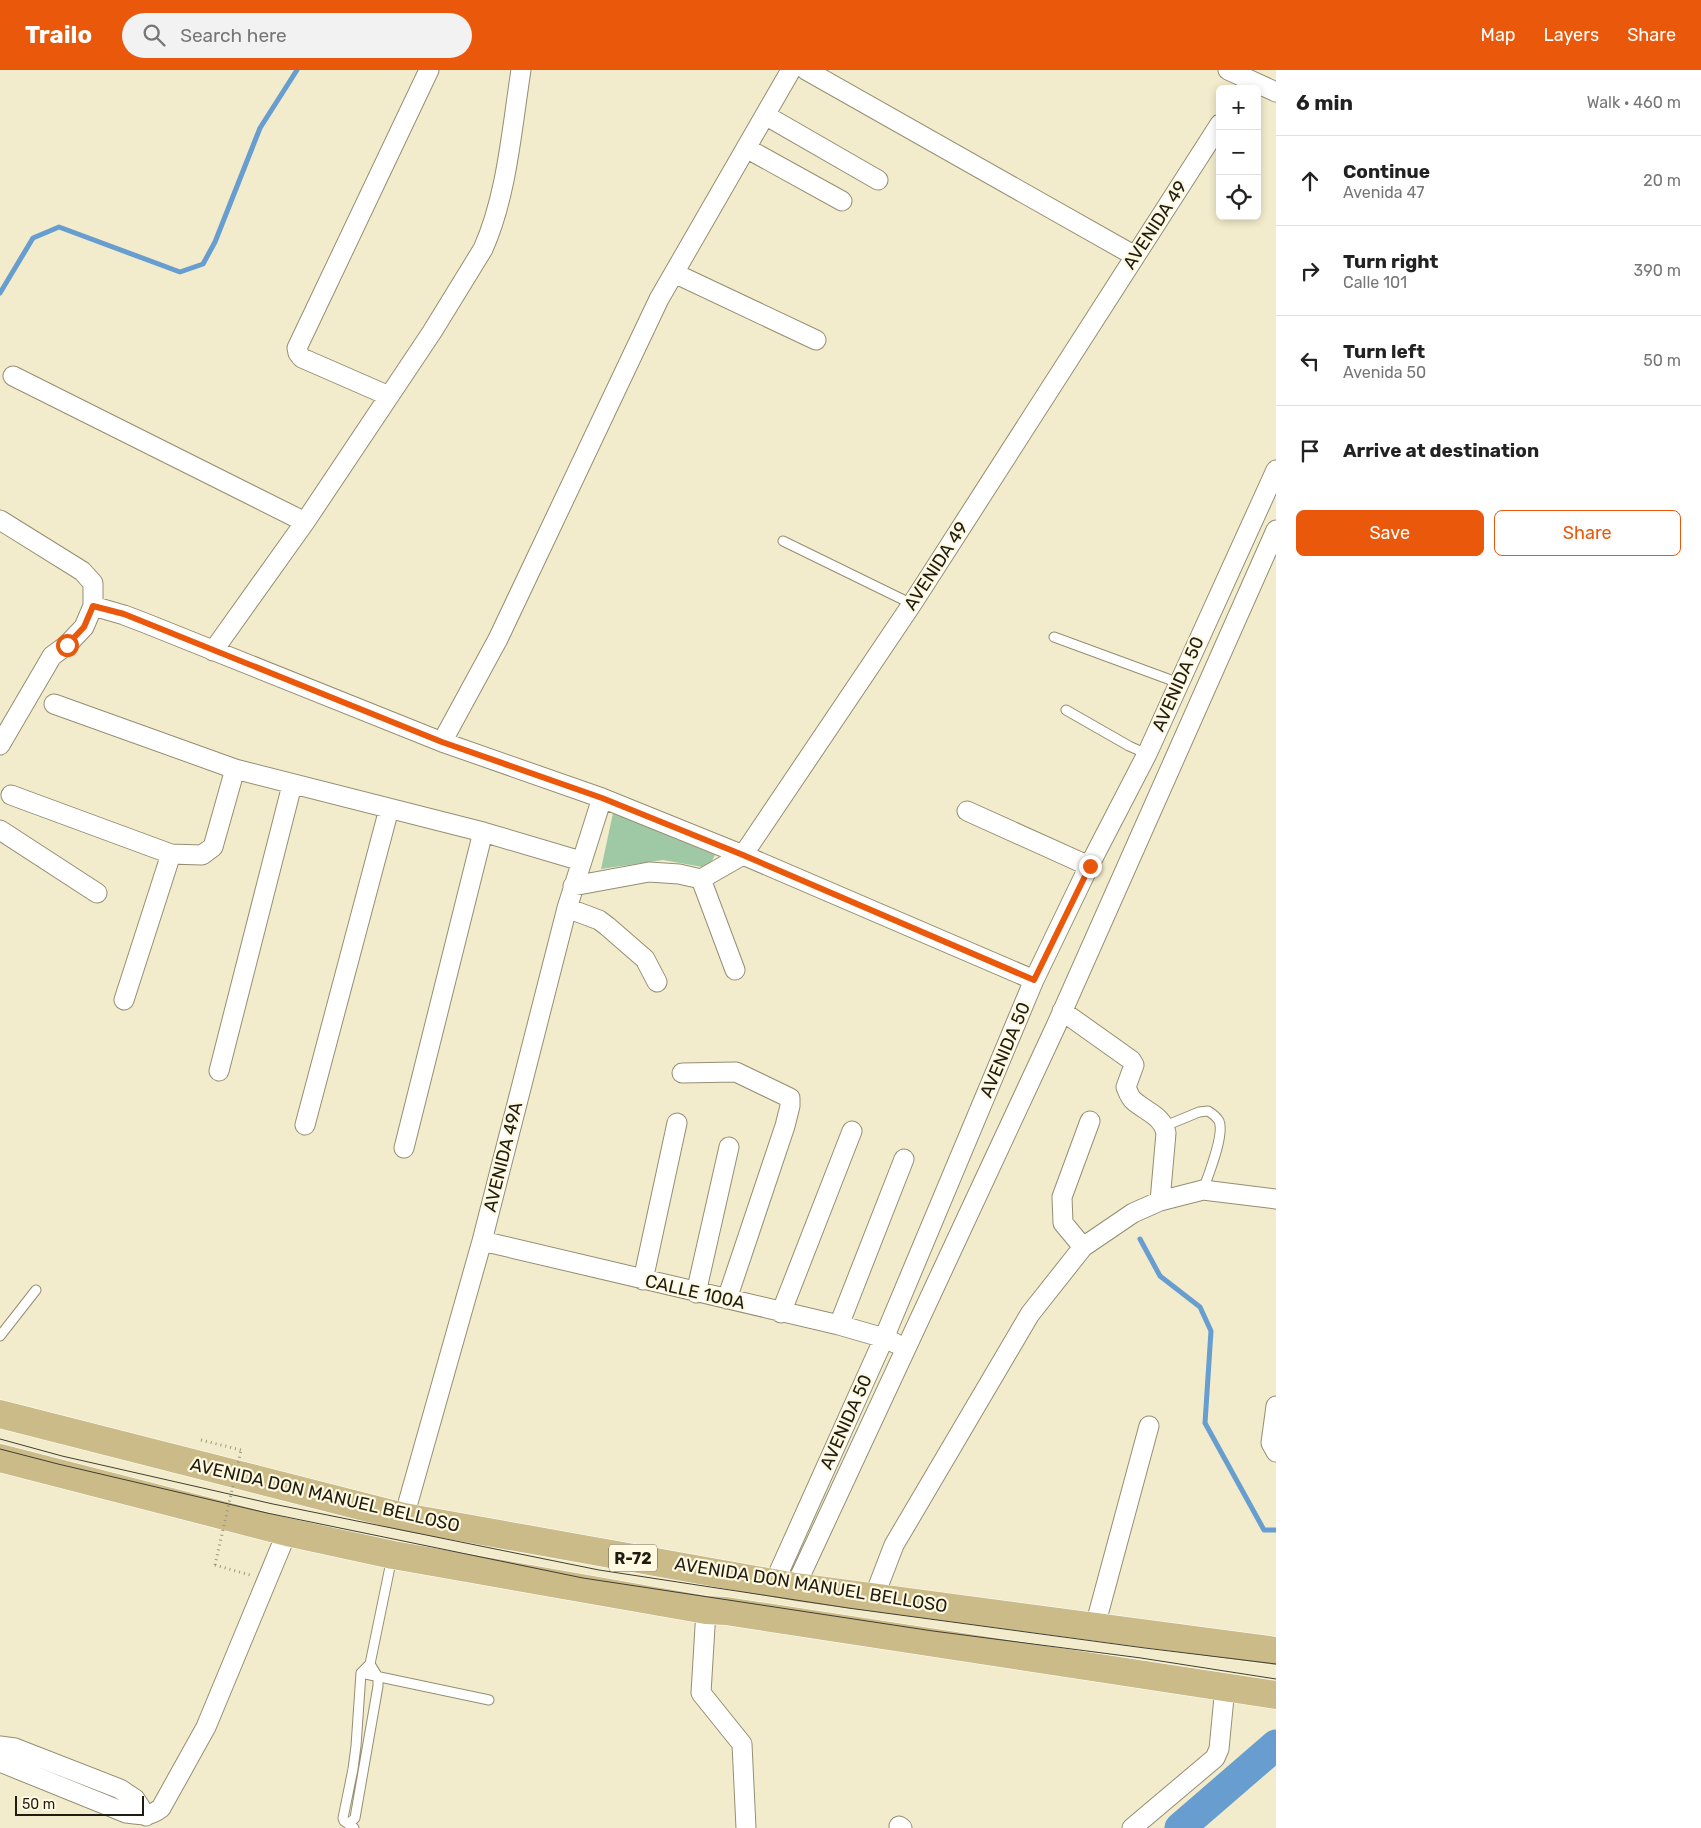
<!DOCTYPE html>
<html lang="en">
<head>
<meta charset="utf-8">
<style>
  body { margin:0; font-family:Rubik,sans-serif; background:#f2f2f2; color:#222 }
  .controls { position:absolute; right:15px; top:15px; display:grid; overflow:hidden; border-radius:8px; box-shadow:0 2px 8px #0003 }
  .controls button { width:45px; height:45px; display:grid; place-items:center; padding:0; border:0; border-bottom:1px solid #e0e0e0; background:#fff; color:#222; font:25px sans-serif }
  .scale { position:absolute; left:15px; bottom:12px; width:129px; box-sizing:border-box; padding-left:5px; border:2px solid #1f1d11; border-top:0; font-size:14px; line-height:18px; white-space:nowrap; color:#1f1d11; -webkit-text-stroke:4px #fef9e0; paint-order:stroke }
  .stop { position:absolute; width:15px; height:15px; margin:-11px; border:4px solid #ea580c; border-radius:50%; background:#fff }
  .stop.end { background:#ea580c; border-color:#fff; box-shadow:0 1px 5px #0008 }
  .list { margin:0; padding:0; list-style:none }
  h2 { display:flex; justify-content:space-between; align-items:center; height:65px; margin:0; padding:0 20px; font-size:21px }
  h2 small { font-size:16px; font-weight:400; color:#767676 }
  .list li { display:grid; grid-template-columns:32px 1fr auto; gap:15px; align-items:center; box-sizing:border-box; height:90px; padding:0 20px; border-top:1px solid #e0e0e0 }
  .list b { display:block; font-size:19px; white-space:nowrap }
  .list p { margin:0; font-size:16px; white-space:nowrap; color:#767676 }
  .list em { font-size:16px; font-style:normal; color:#767676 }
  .actions { display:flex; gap:10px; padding:15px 20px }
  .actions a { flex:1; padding:11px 0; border:1px solid #ea580c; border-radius:8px; text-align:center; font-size:18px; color:#ea580c }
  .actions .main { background:#ea580c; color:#fff }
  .icon { flex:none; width:28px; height:28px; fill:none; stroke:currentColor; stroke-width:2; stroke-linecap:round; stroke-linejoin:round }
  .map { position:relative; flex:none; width:1276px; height:1758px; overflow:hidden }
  header { display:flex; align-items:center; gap:30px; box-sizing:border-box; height:70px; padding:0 25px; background:#ea580c; color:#fff }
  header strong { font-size:24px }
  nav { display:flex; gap:28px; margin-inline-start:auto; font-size:18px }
  .search { width:350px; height:45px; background:#f2f2f2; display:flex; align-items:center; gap:12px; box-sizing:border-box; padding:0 18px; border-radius:28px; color:#767676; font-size:19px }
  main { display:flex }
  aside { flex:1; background:#fff }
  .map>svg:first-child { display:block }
  .green { fill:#9ec9a4 }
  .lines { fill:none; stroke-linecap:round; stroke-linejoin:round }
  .stream { stroke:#679dcf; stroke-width:5 }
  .river { stroke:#679dcf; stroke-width:31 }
  .lane-casing { stroke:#958e72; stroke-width:11 }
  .street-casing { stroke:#958e72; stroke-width:21 }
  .primary-casing { stroke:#fff; stroke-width:29 }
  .path { stroke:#9b977f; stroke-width:3; stroke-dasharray:1 4; stroke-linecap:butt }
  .lane { stroke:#fff; stroke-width:9 }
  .street { stroke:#fff; stroke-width:19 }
  .primary { stroke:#cbbb88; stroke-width:28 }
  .tram { stroke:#413e2f; stroke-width:1 }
  .path-bridge { stroke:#9b977f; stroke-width:3; stroke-dasharray:1 4; stroke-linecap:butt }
  .route { stroke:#ea580c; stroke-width:6 }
  .labels { text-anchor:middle; stroke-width:4.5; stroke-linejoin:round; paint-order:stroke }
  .shield { fill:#fef9e0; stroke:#625f4f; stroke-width:1 }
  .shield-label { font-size:16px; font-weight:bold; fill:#1f1d11 }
  .street-label { font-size:18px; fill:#1f1d11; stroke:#fef9e0 }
</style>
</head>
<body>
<header>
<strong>Trailo</strong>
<div class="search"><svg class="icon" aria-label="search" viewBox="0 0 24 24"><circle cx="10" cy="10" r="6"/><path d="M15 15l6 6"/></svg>Search here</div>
<nav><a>Map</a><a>Layers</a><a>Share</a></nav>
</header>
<main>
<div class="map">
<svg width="1276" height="1758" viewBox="0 0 1276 1758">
  <rect width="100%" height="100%" fill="#f2eccc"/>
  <path class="green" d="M613 743 715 785 708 798 663 790 601 799Z"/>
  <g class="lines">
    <path class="stream" d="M0 223 33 168 59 157 180 202 203 194 215 172 260 58 297 0
      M1140 1169 1160 1206 1200 1237 1211 1261 1205 1353 1264 1460H1276"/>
    <path class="river" d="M1180 1758 1276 1675"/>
    <g class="lane-casing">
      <path id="lane" d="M783 471 912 534
        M1054 567 1179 613
        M1066 640 1129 676 1147 684
        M1165 1056 1199 1042 1208 1041C1213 1044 1216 1046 1219 1051 1225 1064 1208 1106 1203 1120
        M0 1266 36 1220
        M361 1603 489 1630
        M348 1754 355 1748 378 1616V1607L370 1594
        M354 1758 344 1751 343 1748 353 1699 356 1676 361 1603 370 1594 392 1487"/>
    </g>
    <g class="street-casing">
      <path id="street" d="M806 0 1135 186
        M1228 0 1276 22
        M765 45 878 110
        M746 78 842 131
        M674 203 816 270
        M13 306 305 452
        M389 326 302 288 298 283 297 278 429 0
        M0 450 82 501 93 513V536L84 557 67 575 52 586 0 675
        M93 536 124 545 145 553 442 672 602 728 743 785 1034 910
        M213 581 305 452 432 262 483 179C507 126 512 57 521 0
        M54 634 235 699 483 762 581 791
        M442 672 498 569 659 229 791 0
        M11 725 171 784 202 785 213 777 235 699
        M967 741 1089 796
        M0 760 97 823
        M701 809 735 900
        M573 816 649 802 679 804 701 809 743 785 912 534 1220 54
        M567 838 599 850 607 856 645 889 657 912
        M124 930 171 784
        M1062 941 1131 990 1134 995 1126 1017C1128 1022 1130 1028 1134 1031 1145 1041 1163 1046 1166 1063L1160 1131
        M219 1001 292 715
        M682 1003 736 1002 790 1028V1036L785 1056 727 1229
        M305 1055 389 739
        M404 1078 483 762
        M482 1171 839 1255 884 1268 895 1273
        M1083 1177 1063 1153 1062 1127 1090 1051
        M643 1210 677 1053
        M696 1223 729 1077
        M781 1243 852 1061
        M839 1255 904 1089
        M1276 1336 1271 1373 1276 1382
        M404 1447 482 1171 567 838 602 728
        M774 1513 884 1268 1034 910 1089 796 1147 684 1276 400
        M795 1517 1056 956 1276 460
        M874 1527 894 1475 1030 1244 1083 1177 1133 1143 1160 1131 1203 1120 1276 1129
        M706 1540 701 1623 742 1674 746 1758
        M1095 1556 1149 1356
        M0 1676 15 1678 120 1719 135 1729 146 1746
        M0 1692 126 1743C142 1745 148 1748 161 1738L206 1657 287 1462
        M899 1756 902 1758
        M1132 1758 1215 1688 1219 1679 1225 1617"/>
    </g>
    <g class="primary-casing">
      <path id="primary" d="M0 1344 404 1447 795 1517 1276 1581
        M0 1388 287 1462 393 1485 706 1540 726 1541 1276 1625"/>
    </g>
    <path class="path" d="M201 1370 241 1380
      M215 1495 250 1505"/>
    <use href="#lane" class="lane"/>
    <use href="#street" class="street"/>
    <use href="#primary" class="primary"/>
    <path class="tram" d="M0 1369 62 1386 273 1434 599 1500 848 1538 1145 1578 1276 1594
      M0 1379 58 1394 267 1443 583 1508 933 1561 1141 1588 1276 1609"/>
    <path class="path-bridge" d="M215 1495 241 1380"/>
  </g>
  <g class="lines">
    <path class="route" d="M67 575 84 557 93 536 124 544 442 672 602 728 743 785 1034 910 1090 796"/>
  </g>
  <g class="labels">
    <rect class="shield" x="609" y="1474.5" width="48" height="27" rx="4"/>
    <g class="shield-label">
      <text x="633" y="1494">R-72</text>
    </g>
    <g class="street-label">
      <text transform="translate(1155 155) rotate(-57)" y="6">AVENIDA 49</text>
      <text transform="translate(936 496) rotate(-57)" y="6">AVENIDA 49</text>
      <text transform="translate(1178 614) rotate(-66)" y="6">AVENIDA 50</text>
      <text transform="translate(1005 980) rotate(-67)" y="6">AVENIDA 50</text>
      <text transform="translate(503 1087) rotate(-76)" y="6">AVENIDA 49A</text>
      <text transform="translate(695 1222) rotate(13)" y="6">CALLE 100A</text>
      <text transform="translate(846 1352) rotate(-66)" y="6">AVENIDA 50</text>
      <text transform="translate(325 1425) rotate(13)" y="6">AVENIDA DON MANUEL BELLOSO</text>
      <text transform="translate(811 1515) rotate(9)" y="6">AVENIDA DON MANUEL BELLOSO</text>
    </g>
  </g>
</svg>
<div class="controls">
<button>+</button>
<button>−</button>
<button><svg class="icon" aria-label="locate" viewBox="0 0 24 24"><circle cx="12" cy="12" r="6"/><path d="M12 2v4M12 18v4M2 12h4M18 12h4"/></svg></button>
</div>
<div class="scale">50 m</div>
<div class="stop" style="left:67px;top:575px"></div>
<div class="stop end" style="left:1090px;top:796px"></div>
</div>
<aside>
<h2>6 min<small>Walk · 460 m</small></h2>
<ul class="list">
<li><svg class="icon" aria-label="ahead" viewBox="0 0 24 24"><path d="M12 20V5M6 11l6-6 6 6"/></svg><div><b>Continue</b><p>Avenida 47</p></div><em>20 m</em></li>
<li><svg class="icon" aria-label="right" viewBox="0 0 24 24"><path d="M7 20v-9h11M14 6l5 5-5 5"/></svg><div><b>Turn right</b><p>Calle 101</p></div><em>390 m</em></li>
<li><svg class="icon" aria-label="left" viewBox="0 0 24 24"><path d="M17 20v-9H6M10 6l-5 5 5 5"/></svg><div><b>Turn left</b><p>Avenida 50</p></div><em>50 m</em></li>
<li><svg class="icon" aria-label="arrive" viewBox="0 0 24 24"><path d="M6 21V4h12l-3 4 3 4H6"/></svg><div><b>Arrive at destination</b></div></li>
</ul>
<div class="actions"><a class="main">Save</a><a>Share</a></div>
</aside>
</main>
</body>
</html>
